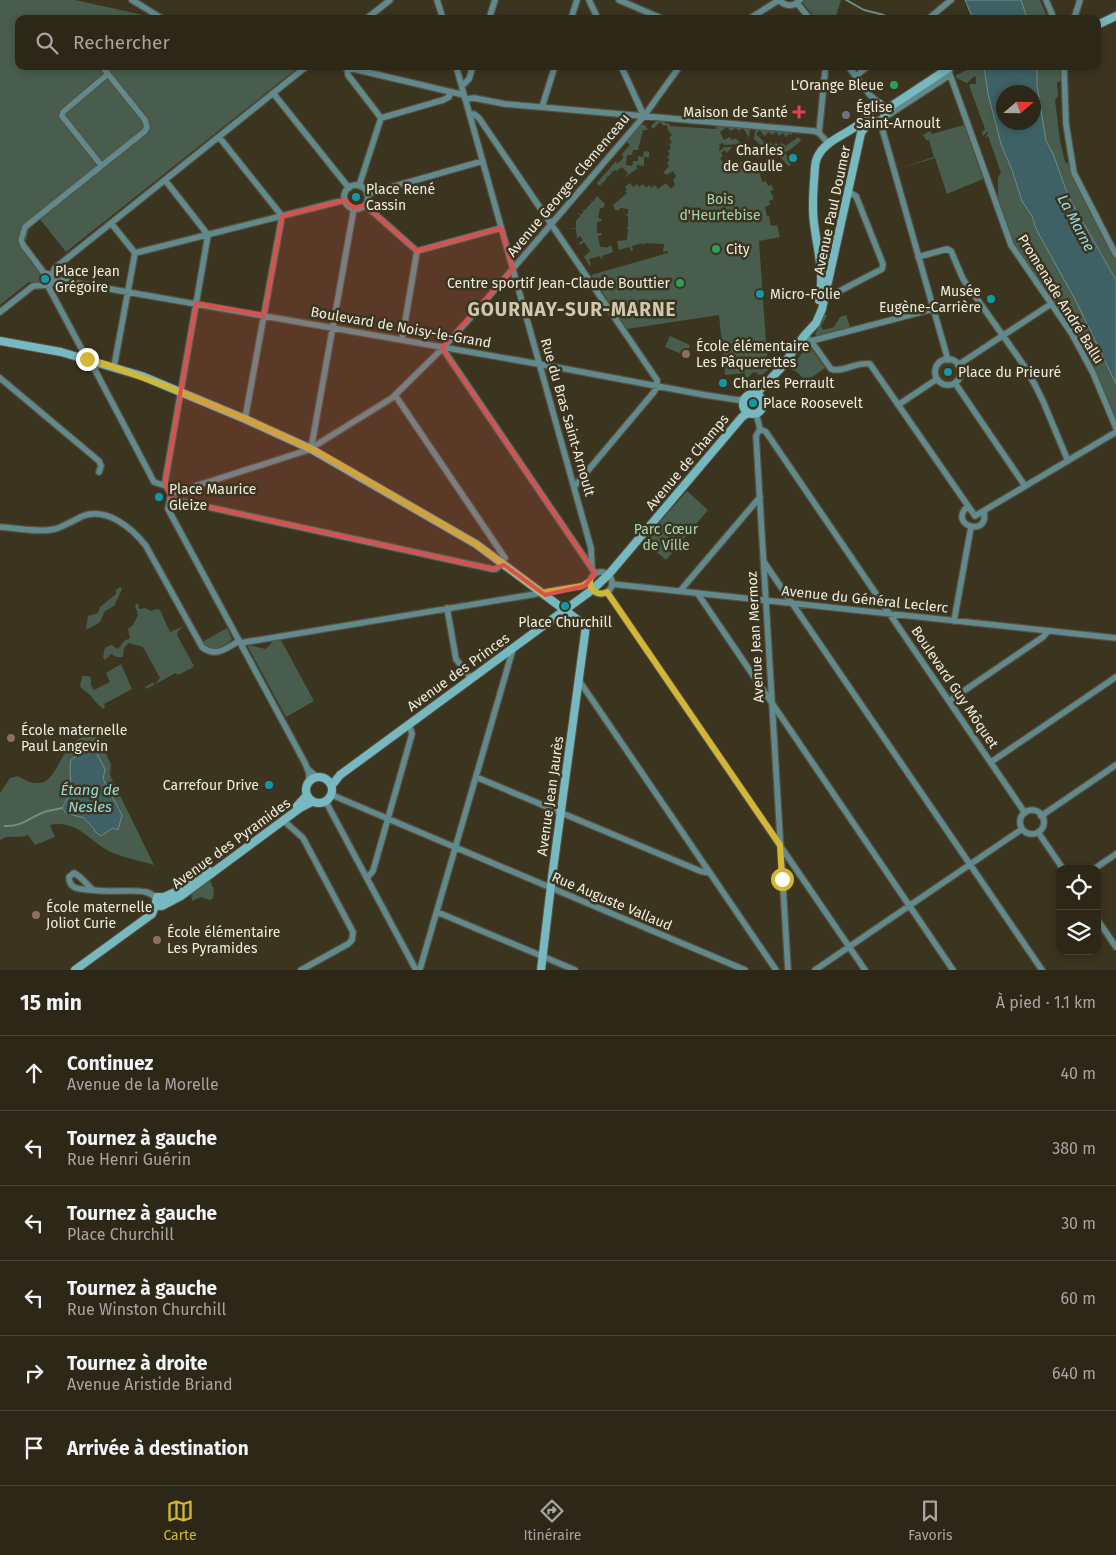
<!DOCTYPE html>
<html lang="fr">
<head>
<meta charset="utf-8">
<style>
  body { margin:0; font-family:"Fira Sans",sans-serif; background:#383324; color:#f1f3f6 }
  .controls { position:absolute; right:15px; bottom:15px; display:grid; overflow:hidden; border-radius:10px; box-shadow:0 2px 8px #0003 }
  .controls button { width:45px; height:45px; display:grid; place-items:center; padding:0; border:0; border-bottom:1px solid #484436; background:#2c2717; color:#f1f3f6; font:25px sans-serif }
  .compass { position:absolute; left:996px; top:85px; width:45px; height:45px; border-radius:50%; background:#2c2717; box-shadow:0 2px 8px #0003; rotate:70deg }
  .stop { position:absolute; width:15px; height:15px; margin:-11px; border:4px solid #d3b635; border-radius:50%; background:#fff }
  .stop.end { background:#d3b635; border-color:#fff; box-shadow:0 1px 5px #0008 }
  .list { margin:0; padding:0; list-style:none }
  h2 { display:flex; justify-content:space-between; align-items:center; height:65px; margin:0; padding:0 20px; font-size:21px }
  h2 small { font-size:16px; font-weight:400; color:#a6a5a1 }
  .list li { display:grid; grid-template-columns:32px 1fr auto; gap:15px; align-items:center; box-sizing:border-box; height:75px; padding:0 20px; border-top:1px solid #484436 }
  .list b { display:block; font-size:19px; white-space:nowrap }
  .list p { margin:0; font-size:16px; white-space:nowrap; color:#a6a5a1 }
  .list em { font-size:16px; font-style:normal; color:#a6a5a1 }
  .icon { flex:none; width:28px; height:28px; fill:none; stroke:currentColor; stroke-width:2; stroke-linecap:round; stroke-linejoin:round }
  .map { position:relative; flex:none; width:1116px; height:970px; overflow:hidden }
  .search { position:absolute; background:#2c2717; box-shadow:0 2px 8px #0003; left:15px; right:15px; top:15px; height:55px; display:flex; align-items:center; gap:12px; box-sizing:border-box; padding:0 18px; border-radius:10px; color:#a6a5a1; font-size:19px }
  .sheet { height:515px; background:#2c2717 }
  nav { display:flex; justify-content:space-around; align-items:center; box-sizing:border-box; height:70px; border-top:1px solid #484436; background:#2c2717; font-size:14px; color:#a6a5a1 }
  nav a { display:grid; justify-items:center; gap:2px }
  nav .on { color:#d3b635 }
  .map>svg:first-child { display:block }
  .green { fill:#485d4e; fill-rule:evenodd }
  .sand { fill:#453c1c }
  .water { fill:#3d6164; stroke:#738b89; fill-rule:evenodd }
  .lines { fill:none; stroke-linecap:round; stroke-linejoin:round }
  .stream { stroke:#738b89; stroke-width:2 }
  .street-casing { stroke:#58513e; stroke-width:8 }
  .secondary-casing { stroke:#58513e; stroke-width:10 }
  .street { stroke:#618a8e; stroke-width:5.5 }
  .secondary { stroke:#76b9c1; stroke-width:8 }
  .route { stroke:#d3b635; stroke-width:6 }
  .marked { fill:#db4f4d; fill-opacity:0.2; stroke:#db4f4d; stroke-width:4; stroke-linejoin:round }
  .leisure-dot { fill:#2e9e5b; stroke:#3b341f; stroke-width:2 }
  .health-dot { fill:#e0444e; stroke:#3b341f; stroke-width:2 }
  .worship-dot { fill:#6b7280; stroke:#3b341f; stroke-width:2 }
  .culture-dot { fill:#0f9aa8; stroke:#3b341f; stroke-width:2 }
  .education-dot { fill:#8d6e63; stroke:#3b341f; stroke-width:2 }
  .labels { text-anchor:middle; stroke-width:5; stroke-linejoin:round; paint-order:stroke }
  .poi-label { font-size:14px; fill:#f0ecdf; stroke:#3b341f; text-anchor:start }
  .street-label { font-size:14px; fill:#f0ecdf; stroke:#3b341f }
  .park-label { font-size:14px; fill:#a3d6b4; stroke:#3b341f }
  .water-label { font-size:15px; font-style:italic; fill:#93dae0; stroke:#3b341f }
  .district-label { font-size:19px; font-weight:bold; letter-spacing:1px; fill:#d0c8ae; stroke:#3b341f }
</style>
</head>
<body>
<div class="map">
<svg width="1116" height="970" viewBox="0 0 1116 970">
  <rect width="100%" height="100%" fill="#3b341f"/>
  <path class="green" d="M0 0H75L143 15 153 19H19V66H300L66 252 36 214 32 217 26 240 19 241C21 251 39 276 49 277L50 281 45 283 29 282 0 305Z
    M804 0H841L835 19H816L803 3Z
    M1021 0H1040L1048 19H1029L1026 15Z
    M976 66H988L1016 182 1033 215 1035 228 1072 291 1083 315 1088 316 1086 325 1116 380V422L1098 378 1012 243 995 198 998 197V177L1001 173 988 136 984 139 988 133 987 132 983 136 982 132 985 129 970 88V84H976V77L974 76 967 83 956 78V75Z
    M1037 66H1060L1061 80 1057 83 1058 96 1055 100 1060 141 1065 162 1070 164 1102 234 1116 259V280L1069 198 1053 154 1046 141 1037 85Z
    M657 120 669 124 670 126 716 129 717 125 749 128 750 130 749 138 743 128 739 131 736 128 731 131 727 127 720 132 724 140 729 137 733 140 735 138 742 144 724 145 722 143 719 145 720 147 719 150 720 151 724 147H732L727 153 724 150 721 153 723 156 720 158 725 165 731 159 736 166 742 161 747 167 753 161 759 170 762 182 766 181 768 186 772 185 773 190 770 191 774 199 769 201 770 205 765 207 767 216H769L771 226 777 225 780 237 759 241 768 371 765 372 764 374 758 375 756 372 752 373 749 377 744 378 742 376 745 375V373L725 375 719 315 627 329 591 275 668 253V251L663 252 664 244 646 243 643 245 642 243 632 246 633 250 631 251 630 247 619 250 617 241 627 240 628 229 626 227H628V216L625 215 628 214V209L620 208 619 210H615L613 205 627 193 625 191 627 189 625 187 630 183 633 187 637 184 639 187 643 184 646 188 649 185 651 188 655 185 658 189 666 183 671 189 675 185 673 180 676 176 673 171 667 175 663 173 669 166 667 163 670 160 667 157 670 154 668 151 671 148 669 145 672 142 669 138 672 135 667 129 668 128 666 125 664 126 660 122 653 129 651 126Z
    M640 125H645L648 130H643L638 150H633L632 155H627L626 165 632 166 633 161H638V156L643 157 644 151 649 152V157H644V166L637 165V169L625 177 628 173 622 167 620 169 618 167 619 169 617 171 615 170 613 172 611 171 612 173 608 177 606 176 607 178 603 183 601 182 602 184 599 186 597 183 616 161 617 164 624 157 621 155 630 145 626 141Z
    M964 125 983 179 947 194 935 158 898 169 934 157 929 140H926L923 135 930 131 932 134Z
    M757 129 793 132 791 135 789 134 786 137 783 133 779 136 776 132 772 135 769 132 764 136 760 130 756 134 766 144 769 142 773 145 776 143 779 145 782 143 786 146 798 137 801 140 804 138 790 150 785 152 791 163 789 167 776 152 770 156 765 147H763L754 139 755 131Z
    M597 196 605 204 603 208H600L598 218 602 219 601 221 597 222V233H601L602 235 598 236 600 247H605L606 248 611 245 613 252 602 256V260L600 256 589 259 591 265 590 266 584 257 590 251 584 242 580 245 579 243 583 240 580 236 577 238 576 229 571 228H576V221L580 216 577 212 581 215 584 211 581 209 585 210 592 202 589 199 593 202Z
    M825 314 827 316 821 326 823 330 834 327 840 317 846 315 850 327 817 337 815 334Z
    M670 336 690 345 686 356 665 347Z
    M810 347 825 368 807 381C801 379 801 372 790 369L806 348Z
    M687 491 708 510 666 560 643 541Z
    M120 587 122 589 114 606 105 611 100 622 90 628 86 629 88 616 98 613 100 607 116 594V590Z
    M138 603 139 609 146 608 150 611 157 609 160 610 170 632 184 626 178 631 177 635 194 666 189 670 187 668 188 670 178 675 176 673 146 689 145 687 152 683 155 684 160 678 143 647 129 643 124 648 123 657H117L111 654 105 660 103 657 105 648 111 645 118 649 124 641 130 638 128 629 133 625 138 615 135 605Z
    M227 628 232 639C224 648 211 654 202 642Z
    M281 640 314 701 286 717 248 647 249 645 265 649 269 646 272 641Z
    M121 664 132 689 104 704 105 707 104 709C97 705 94 699 89 694 86 691 82 690 80 686L82 676H89L91 678V685L94 690 110 682 106 673Z
    M94 730 111 764 110 775 154 865C141 861 126 858 113 853 90 843 78 819 50 825L55 837 35 845 28 835C18 839 9 834 0 840V793L10 778 18 776C43 791 50 781 62 758 65 753 67 748 71 744 77 739 87 735 94 730ZM70 766 103 779 122 815 117 830 113 828 109 830H95L84 818 66 813 62 808 71 792Z
    M210 880 214 890 213 898 210 900 201 897 192 901 191 893Z"/>
  <path class="sand" d="M938 373a10 10 0 1 1 20 0a10 10 0 1 1-20 0Z"/>
  <path class="water" d="M965 0H1021L1026 15 1029 19H973Z
    M984 66H1037V85L1046 141 1053 154 1069 198 1116 280V384L1076 301 1036 229 1032 216 1022 201 1012 170 1001 144 988 94ZM1004 92H1034V122H1004Z
    M94 748 105 769 103 779 122 815 118 830 113 828 101 836 94 831 95 830 84 818 66 813 62 808 71 792 70 766 71 760 81 753Z"/>
  <g class="lines">
    <path class="stream" d="M846 0 864 10 884 15 888 19
      M926 66H932
      M5 826C20 827 29 818 42 813 48 810 55 810 62 808"/>
    <g class="street-casing">
      <path id="street" d="M132 0 163 19
        M437 0 443 19
        M589 0 598 19
        M619 0 663 19
        M779 0C786 7 794 7 800 0
        M1046 0 1054 19
        M797 3 810 19
        M366 19 390 0
        M489 19 495 0
        M571 19 577 0
        M749 19 779 0
        M928 19 951 0
        M1074 19 1080 0
        M102 66 108 74
        M341 66 464 95
        M456 66 589 541 591 548 592 569
        M621 66 644 116
        M848 66 870 95 880 104
        M1064 66 1066 124 1074 173 1116 255
        M347 68 348 75 381 118
        M948 69 1011 245 1072 334 1093 373 1116 428
        M825 72 819 133 829 144
        M856 76 868 66
        M462 86 469 79 473 66
        M273 93 349 188
        M465 99 474 98 505 104 814 131 819 133
        M542 107 555 66
        M470 115 474 114 479 118 657 380V386L654 392 574 487
        M381 118 443 100 449 97 450 92
        M884 118 950 75
        M880 121 948 360
        M219 137 282 216 245 419
        M165 180 208 235 165 482 166 486
        M344 197a12 12 0 1 1 24 0a12 12 0 1 1-24 0Z
        M359 186 381 118
        M367 194 483 161
        M365 205 417 251
        M111 223 135 253
        M417 251 501 228
        M135 253 345 200
        M918 257 947 249 951 251 963 279 1025 367 1035 385 1043 401 1068 461
        M53 275 44 273 23 245 21 240 25 227 145 131 147 127 145 120 108 74 63 112 62 116 101 165
        M53 279 550 366 705 395 738 400 744 399
        M48 286 87 359
        M824 295 834 294 882 269 883 264 856 196 848 192
        M0 312 33 286 50 285C55 280 51 274 55 268L307 66
        M804 336 811 341 831 369C844 373 857 361 870 364L975 516 1116 432
        M402 340 417 251
        M811 341 933 309
        M444 347 445 352 595 573
        M935 372a13 13 0 1 1 26 0a13 13 0 1 1-26 0Z
        M95 361V370L154 482 166 486
        M958 365 1051 304
        M114 367 135 253
        M0 378 99 461 101 466 99 472
        M955 383 1025 486
        M395 395 505 558
        M898 405 937 379
        M756 413 760 429
        M760 429 756 436 788 970
        M760 429 766 432 1025 813
        M311 449 354 208
        M166 486 171 494 168 509 305 763 309 773V782
        M171 494 308 450 392 398 444 347 480 307 644 116 680 66
        M171 499 492 569H496L502 564
        M967 507C948 525 989 538 984 512
        M0 527C17 528 38 533 55 529 65 526 74 520 83 516 107 507 132 528 146 546L202 647C216 658 227 648 239 641
        M764 562 1042 970
        M590 583a11 11 0 1 1 22 0a11 11 0 1 1-22 0Z
        M612 584 1116 638
        M680 591 760 497
        M607 592 865 970
        M698 594 953 970
        M545 595 546 592 582 586 590 581
        M447 608 456 659 471 679
        M954 621 971 527
        M240 643 536 594 538 590
        M578 679 776 970
        M949 701 1043 637 1048 631
        M991 762 1116 677
        M309 770 317 777
        M476 777 700 871 710 873
        M332 795 745 970
        M326 802 416 970
        M1020 822a12 12 0 1 1 24 0a12 12 0 1 1-24 0Z
        M1041 816 1116 765
        M284 821 303 838 353 932 352 940 348 944 301 970
        M1038 832 1063 869
        M1094 869 1116 854
        M367 878 373 871 412 734 409 724
        M93 890C87 885 81 876 74 873L69 877C69 891 83 889 93 890 110 893 129 889 146 892 150 893 153 895 156 898
        M437 912 575 970
        M1097 919 1116 947
        M419 970 420 969 513 649
        M815 970 1022 829"/>
    </g>
    <g class="secondary-casing">
      <path id="secondary" d="M1097 25 1116 16
        M886 113 893 105 952 66
        M819 300C825 274 817 249 814 223 812 209 813 195 814 181 815 173 814 165 817 158 826 136 857 134 868 113
        M0 341 61 352 142 376 245 419 311 449 476 544 586 626 552 877 541 970
        M743 404a10 10 0 1 1 20 0a10 10 0 1 1-20 0Z
        M756 394 780 369 804 336 816 323 822 309 861 133 869 122 880 121 884 118 886 110 880 104 875 103 869 108V115L874 121
        M306 790a13 13 0 1 1 26 0a13 13 0 1 1-26 0Z
        M332 785 340 775 592 590 609 574 742 417 748 413
        M297 806 307 795
        M164 897 180 890 208 870
        M164 904 166 900 164 897H157L156 902 160 906H162L181 896 300 808 312 802
        M75 970 152 914 156 904"/>
    </g>
    <use href="#street" class="street"/>
    <use href="#secondary" class="secondary"/>
  </g>
  <g class="lines">
    <path class="route" d="M87 359 114 367 168 387 246 419 318 452 476 544 545 595 546 592 582 586 590 581C590 591 598 596 607 592L780 845 782 879"/>
  </g>
  <path class="marked" d="M345 200 354 208 365 205 417 251 501 228 513 269 442 348 595 573 585 586 545 595 504 565 492 569 171 499 165 482 196 303 264 315 282 216Z"/>
  <g class="leisure-dot">
    <circle cx="894" cy="85" r="5"/>
    <circle cx="716" cy="249" r="5"/>
    <circle cx="680" cy="283" r="5"/>
  </g>
  <path class="health-dot" d="M796.5 104.5h5v5h5v5h-5v5h-5v-5h-5v-5h5z"/>
  <circle class="worship-dot" cx="846" cy="115" r="5"/>
  <g class="culture-dot">
    <circle cx="793" cy="158" r="5"/>
    <circle cx="356" cy="197" r="5"/>
    <circle cx="45" cy="279" r="5"/>
    <circle cx="760" cy="294" r="5"/>
    <circle cx="991" cy="299" r="5"/>
    <circle cx="948" cy="372" r="5"/>
    <circle cx="723" cy="383" r="5"/>
    <circle cx="753" cy="403" r="5"/>
    <circle cx="159" cy="497" r="5"/>
    <circle cx="565" cy="606" r="5"/>
    <circle cx="269" cy="785" r="5"/>
  </g>
  <g class="education-dot">
    <circle cx="686" cy="354" r="5"/>
    <circle cx="11" cy="738" r="5"/>
    <circle cx="36" cy="915" r="5"/>
    <circle cx="157" cy="940" r="5"/>
  </g>
  <g class="labels">
    <g class="poi-label">
      <text x="884" y="90" text-anchor="end">L'Orange Bleue</text>
      <text x="856" y="112">Église<tspan x="856" dy="16">Saint-Arnoult</tspan></text>
      <text x="788" y="117" text-anchor="end">Maison de Santé</text>
      <text x="783" y="155" text-anchor="end">Charles<tspan x="783" dy="16">de Gaulle</tspan></text>
      <text x="366" y="194">Place René<tspan x="366" dy="16">Cassin</tspan></text>
      <text x="726" y="254">City</text>
      <text x="55" y="276">Place Jean<tspan x="55" dy="16">Grégoire</tspan></text>
      <text x="670" y="288" text-anchor="end">Centre sportif Jean-Claude Bouttier</text>
      <text x="981" y="296" text-anchor="end">Musée<tspan x="981" dy="16">Eugène-Carrière</tspan></text>
      <text x="770" y="299">Micro-Folie</text>
      <text x="696" y="351">École élémentaire<tspan x="696" dy="16">Les Pâquerettes</tspan></text>
      <text x="958" y="377">Place du Prieuré</text>
      <text x="733" y="388">Charles Perrault</text>
      <text x="763" y="408">Place Roosevelt</text>
      <text x="169" y="494">Place Maurice<tspan x="169" dy="16">Gleize</tspan></text>
      <text x="565" y="627" text-anchor="middle">Place Churchill</text>
      <text x="21" y="735">École maternelle<tspan x="21" dy="16">Paul Langevin</tspan></text>
      <text x="259" y="790" text-anchor="end">Carrefour Drive</text>
      <text x="46" y="912">École maternelle<tspan x="46" dy="16">Joliot Curie</tspan></text>
      <text x="167" y="937">École élémentaire<tspan x="167" dy="16">Les Pyramides</tspan></text>
    </g>
    <g class="street-label">
      <text transform="translate(568 185) rotate(-50)" y="5">Avenue Georges Clemenceau</text>
      <text transform="translate(832 210) rotate(-78)" y="5">Avenue Paul Doumer</text>
      <text transform="translate(1061 299) rotate(58)" y="5">Promenade André Ballu</text>
      <text transform="translate(401 327) rotate(10)" y="5">Boulevard de Noisy-le-Grand</text>
      <text transform="translate(568 417) rotate(74)" y="5">Rue du Bras Saint-Arnoult</text>
      <text transform="translate(687 462) rotate(-50)" y="5">Avenue de Champs</text>
      <text transform="translate(865 599) rotate(6)" y="5">Avenue du Général Leclerc</text>
      <text transform="translate(755 637) rotate(-93)" y="5">Avenue Jean Mermoz</text>
      <text transform="translate(458 672) rotate(-36)" y="5">Avenue des Princes</text>
      <text transform="translate(955 687) rotate(56)" y="5">Boulevard Guy Môquet</text>
      <text transform="translate(550 796) rotate(-82)" y="5">Avenue Jean Jaurès</text>
      <text transform="translate(231 843) rotate(-36)" y="5">Avenue des Pyramides</text>
      <text transform="translate(612 901) rotate(23)" y="5">Rue Auguste Vallaud</text>
    </g>
    <g class="park-label">
      <text x="720" y="204">Bois<tspan x="720" dy="16">d'Heurtebise</tspan></text>
      <text x="666" y="534">Parc Cœur<tspan x="666" dy="16">de Ville</tspan></text>
    </g>
    <g class="water-label">
      <text transform="translate(1076 223) rotate(62)" y="5">La Marne</text>
      <text x="90" y="795">Étang de<tspan x="90" dy="17">Nesles</tspan></text>
    </g>
    <g class="district-label">
      <text x="572" y="316">GOURNAY-SUR-MARNE</text>
    </g>
  </g>
</svg>
<div class="controls">
<button><svg class="icon" aria-label="locate" viewBox="0 0 24 24"><circle cx="12" cy="12" r="6"/><path d="M12 2v4M12 18v4M2 12h4M18 12h4"/></svg></button>
<button><svg class="icon" aria-label="layers" viewBox="0 0 24 24"><path d="M12 4l9 5-9 5-9-5zM3 14l9 5 9-5"/></svg></button>
</div>
<svg class="compass" viewBox="-18 -18 36 36"><path d="M0-13l5 13h-10z" fill="#e53935"/><path d="M0 13l5-13h-10z" fill="#a6a5a1"/></svg>
<div class="stop" style="left:782px;top:879px"></div>
<div class="stop end" style="left:87px;top:359px"></div>
<div class="search"><svg class="icon" aria-label="search" viewBox="0 0 24 24"><circle cx="10" cy="10" r="6"/><path d="M15 15l6 6"/></svg>Rechercher</div>
</div>
<section class="sheet">
<h2>15 min<small>À pied · 1.1 km</small></h2>
<ul class="list">
<li><svg class="icon" aria-label="ahead" viewBox="0 0 24 24"><path d="M12 20V5M6 11l6-6 6 6"/></svg><div><b>Continuez</b><p>Avenue de la Morelle</p></div><em>40 m</em></li>
<li><svg class="icon" aria-label="left" viewBox="0 0 24 24"><path d="M17 20v-9H6M10 6l-5 5 5 5"/></svg><div><b>Tournez à gauche</b><p>Rue Henri Guérin</p></div><em>380 m</em></li>
<li><svg class="icon" aria-label="left" viewBox="0 0 24 24"><path d="M17 20v-9H6M10 6l-5 5 5 5"/></svg><div><b>Tournez à gauche</b><p>Place Churchill</p></div><em>30 m</em></li>
<li><svg class="icon" aria-label="left" viewBox="0 0 24 24"><path d="M17 20v-9H6M10 6l-5 5 5 5"/></svg><div><b>Tournez à gauche</b><p>Rue Winston Churchill</p></div><em>60 m</em></li>
<li><svg class="icon" aria-label="right" viewBox="0 0 24 24"><path d="M7 20v-9h11M14 6l5 5-5 5"/></svg><div><b>Tournez à droite</b><p>Avenue Aristide Briand</p></div><em>640 m</em></li>
<li><svg class="icon" aria-label="arrive" viewBox="0 0 24 24"><path d="M6 21V4h12l-3 4 3 4H6"/></svg><div><b>Arrivée à destination</b></div></li>
</ul>
</section>
<nav>
<a class="on"><svg class="icon" aria-label="map" viewBox="0 0 24 24"><path d="M3 6l6-2 6 2 6-2v14l-6 2-6-2-6 2zM9 4v14M15 6v14"/></svg>Carte</a>
<a><svg class="icon" aria-label="directions" viewBox="0 0 24 24"><path d="M12 3l9 9-9 9-9-9zM9 14v-3h6M13 9l2 2-2 2"/></svg>Itinéraire</a>
<a><svg class="icon" aria-label="saved" viewBox="0 0 24 24"><path d="M7 4h10v16l-5-4-5 4z"/></svg>Favoris</a>
</nav>
</body>
</html>
